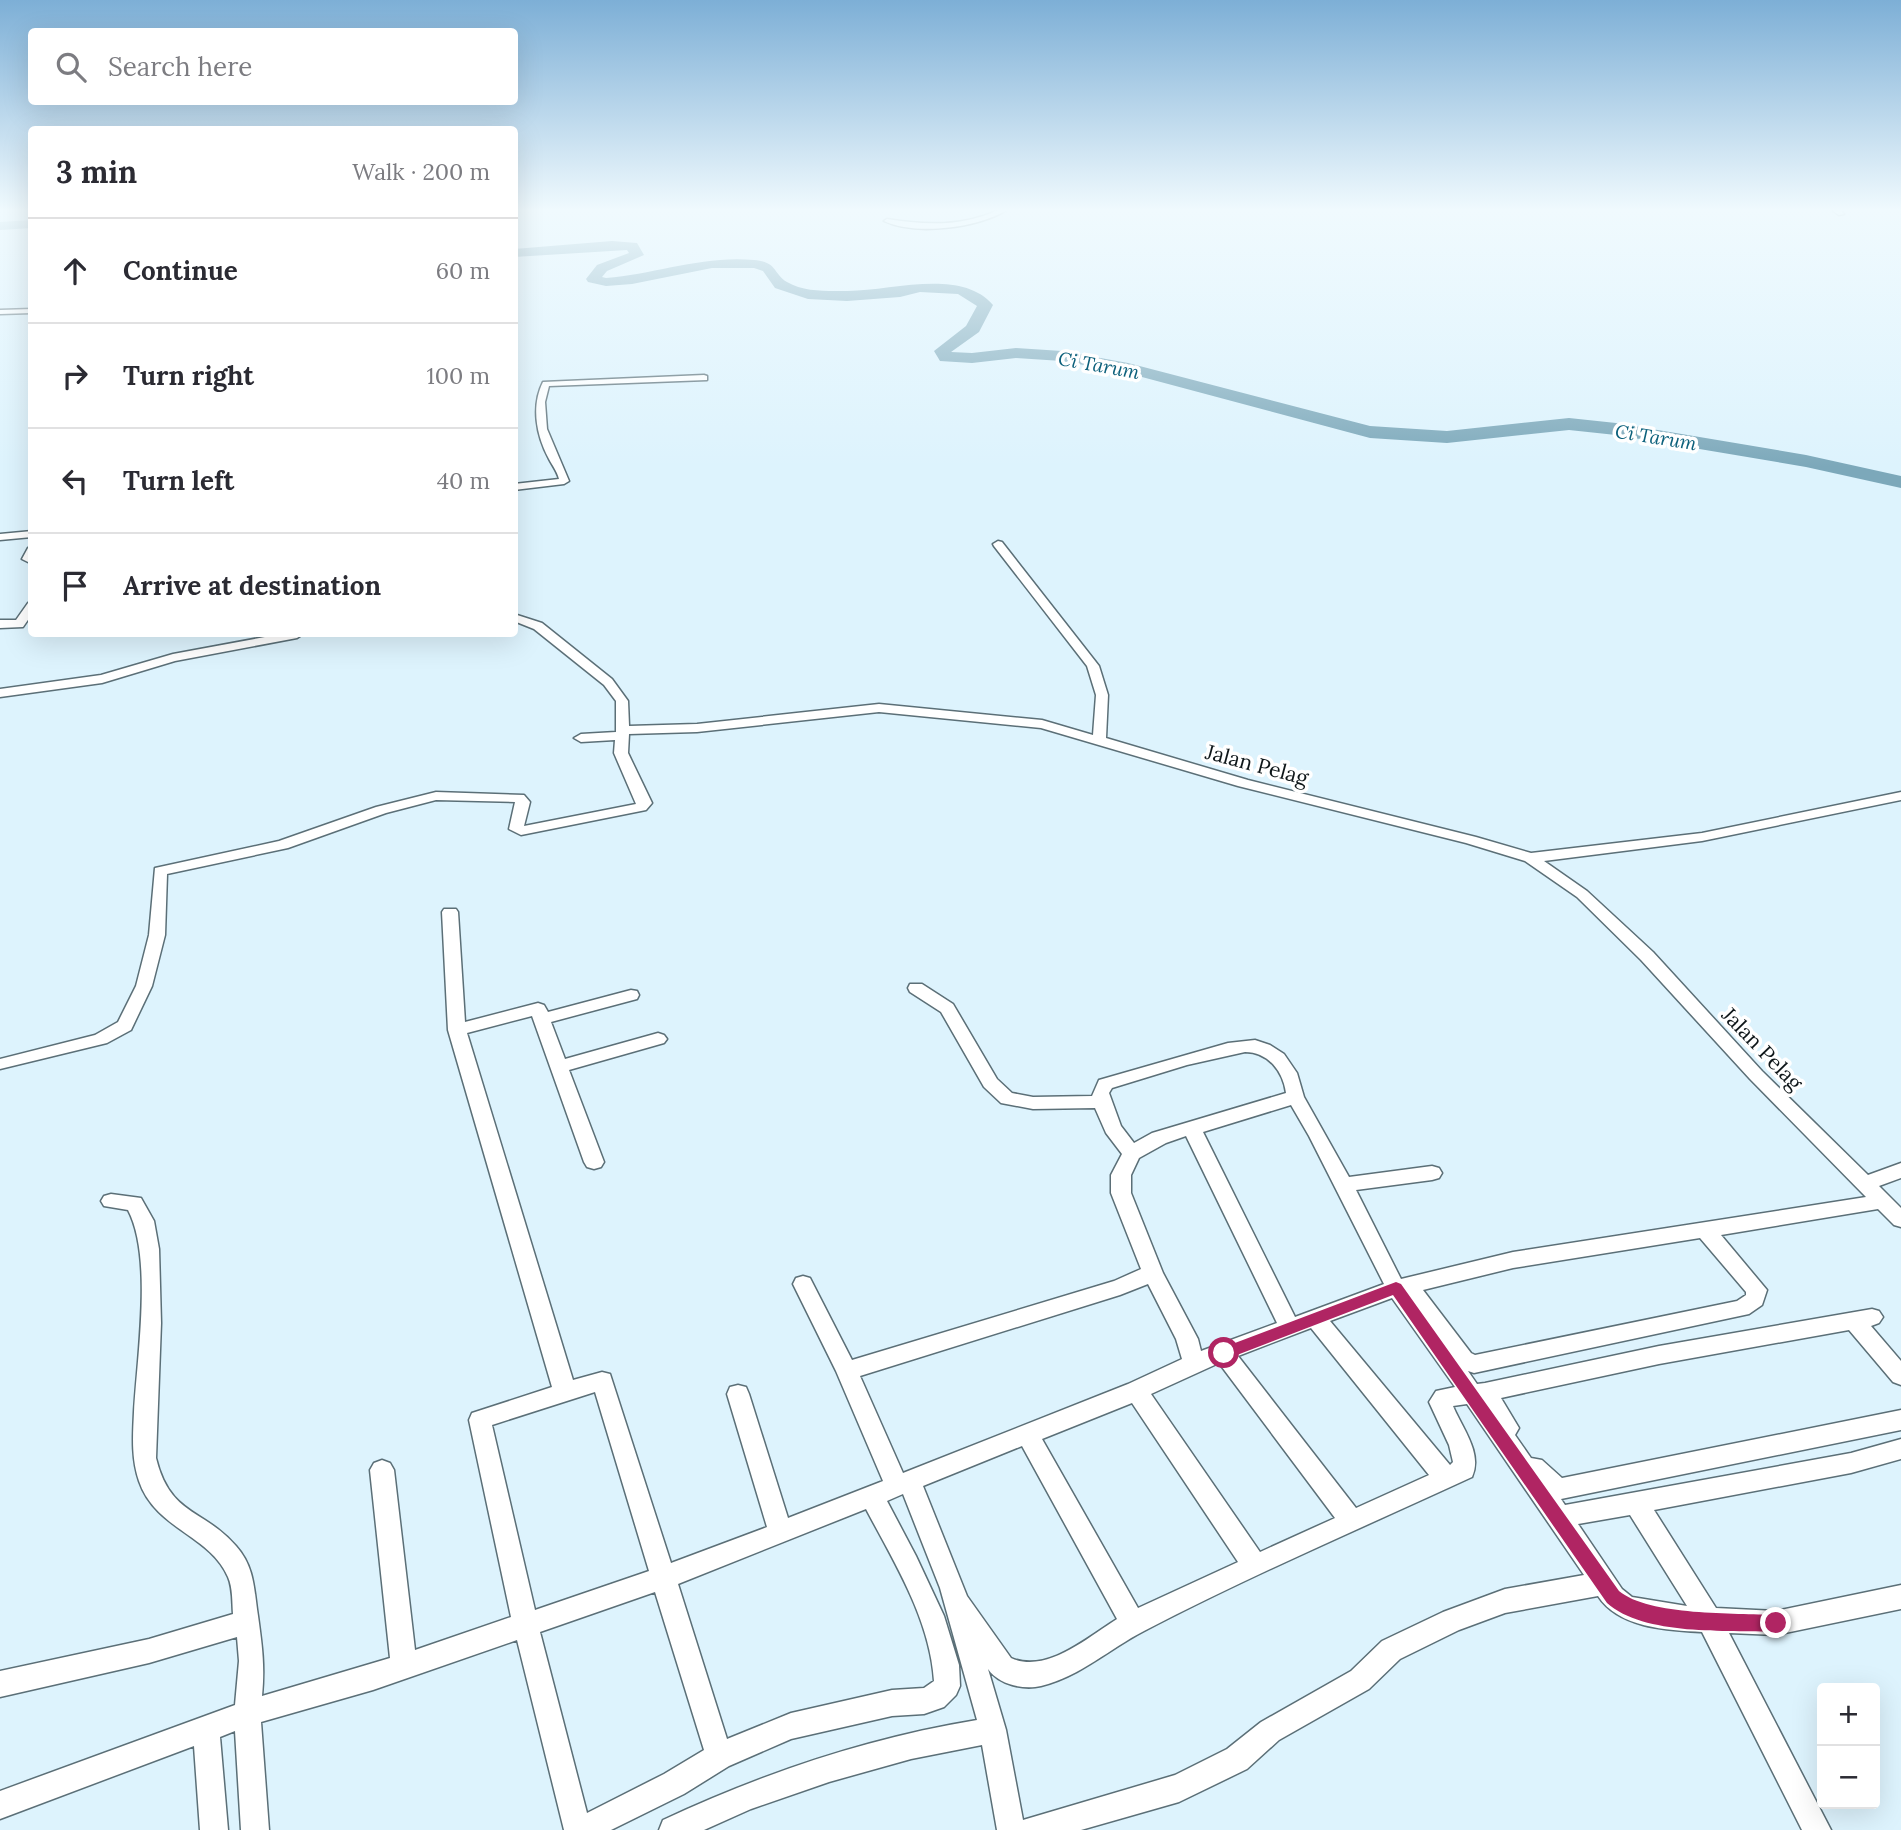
<!DOCTYPE html>
<html lang="en">
<head>
<meta charset="utf-8">
<style>
  body { margin:0; font-family:Lora,serif; background:#f2f2f3; color:#2b2b33 }
  .controls { position:absolute; right:21px; bottom:21px; display:grid; overflow:hidden; border-radius:7px; box-shadow:0 7px 28px #0002 }
  .controls button { width:63px; height:63px; display:grid; place-items:center; padding:0; border:0; border-bottom:2px solid #e1e1e2; background:#fff; color:#2b2b33; font:35px sans-serif }
  .stop { position:absolute; width:21px; height:21px; margin:-16px; border:5px solid #b02563; border-radius:50%; background:#fff }
  .stop.end { background:#b02563; border-color:#fff; box-shadow:0 2px 7px #0008 }
  .list { margin:0; padding:0; list-style:none }
  h2 { display:flex; justify-content:space-between; align-items:center; height:91px; margin:0; padding:0 28px; font-size:30px }
  h2 small { font-size:23px; font-weight:400; color:#7c7c81 }
  .list li { display:grid; grid-template-columns:46px 1fr auto; gap:21px; align-items:center; box-sizing:border-box; height:105px; padding:0 28px; border-top:2px solid #e1e1e2 }
  .list b { display:block; font-size:26px; white-space:nowrap }
  .list em { font-size:23px; font-style:normal; color:#7c7c81 }
  .icon { flex:none; width:38px; height:38px; fill:none; stroke:currentColor; stroke-width:2; stroke-linecap:round; stroke-linejoin:round }
  .map { position:relative; flex:none; width:1901px; height:1830px; overflow:hidden }
  .search { position:absolute; background:#fff; box-shadow:0 7px 28px #0002; left:28px; top:28px; width:490px; height:77px; display:flex; align-items:center; gap:18px; box-sizing:border-box; padding:0 24px; border-radius:7px; color:#7c7c81; font-size:26px }
  .panel { position:absolute; background:#fff; box-shadow:0 7px 28px #0002; left:28px; top:126px; width:490px; height:511px; border-radius:7px }
  .map>svg:first-child { display:block }
  .lines { fill:none; stroke-linecap:round; stroke-linejoin:round }
  .river { fill:#7ca8ba; fill-rule:evenodd }
  .street-casing { stroke:#5b6f77; stroke-width:3 }
  .street { fill:#fff; fill-rule:evenodd }
  .route { fill:#b02563 }
  .labels { text-anchor:middle; stroke-width:7; stroke-linejoin:round; paint-order:stroke }
  .far-water-label { font-size:19px; font-style:italic; fill:#0c607b; stroke:#fff }
  .street-label { font-size:21px; fill:#0e1619; stroke:#fff }
</style>
</head>
<body>
<div class="map">
<svg width="1901" height="1830" viewBox="0 0 1901 1830">
  <rect width="100%" height="100%" fill="#ddf3fd"/>
  <g class="lines">
    <path class="river" d="M32 220V228L0 230V222Z
      M612 241 637 243 644 255 607 271 602 277 606 278C655 274 704 255 754 260 778 262 773 274 787 282 804 292 826 291 845 291 889 292 960 267 993 305L979 332 951 352 972 353 1016 348 1062 351 1128 363 1370 426 1447 431 1569 418 1616 423 1806 455 1901 476V488L1806 467 1616 435 1569 430 1447 443 1370 438 1127 373 1062 361 1016 358 972 363 940 361 934 351 966 326 977 306 958 294 920 292 900 297 847 301 808 299 775 288 763 271 754 268H712L632 284 606 286 588 282 586 279 597 265 629 253 627 250 514 257V249Z"/>
    <g class="street-casing">
      <path id="street" d="M998 210H1007C977 228 916 236 884 221L887 219C925 225 962 227 998 210Z
        M1832 210H1840L1844 214 1839 215Z
        M32 309V313L0 314V310Z
        M704 375 707 376V380L549 386 545 402 547 429 569 481 564 484 514 490V484L559 479C557 471 552 465 549 459 536 435 531 406 543 382Z
        M32 531V537L0 540V534Z
        M998 541 1002 542 1099 666 1108 695 1106 738 1248 780 1476 837 1531 853 1702 833 1901 792V800L1702 841 1544 861 1587 891 1653 952 1762 1071 1868 1175 1901 1163V1178L1879 1186 1901 1208V1227L1894 1225 1878 1209 1721 1235 1767 1290 1762 1305 1749 1314 1474 1373 1468 1371 1477 1384 1485 1383 1659 1346 1872 1309 1879 1311 1883 1317 1879 1323 1871 1326 1901 1361V1385L1893 1382 1849 1330 1659 1364 1501 1398 1519 1428 1515 1435 1531 1458 1542 1460 1562 1478 1901 1410V1430L1561 1499 1565 1505 1851 1453 1901 1439V1459L1851 1473 1654 1510 1716 1608 1776 1611 1901 1585V1609L1776 1635 1729 1633 1831 1830H1802L1702 1632C1666 1630 1619 1628 1598 1596L1505 1613 1459 1630 1400 1659 1369 1689 1279 1740 1247 1769 1179 1802 1081 1830H997L982 1745 911 1759 829 1782 751 1809 704 1830H659L663 1820C764 1773 867 1738 977 1720L940 1588 903 1494 887 1501 916 1556 944 1616 959 1665 960 1686 956 1695 944 1707 924 1714 892 1716 791 1739 729 1766 684 1794 611 1830H564L517 1640 373 1690 261 1722 269 1830H241L235 1731 220 1737 228 1830H200L194 1746 0 1819V1791L235 1705 239 1661 237 1637 149 1663 0 1697V1671L149 1639 233 1614C232 1602 233 1588 228 1577 210 1535 155 1529 139 1481 131 1458 133 1434 134 1412 137 1357 153 1257 128 1210L104 1206 101 1201 104 1196 111 1194 141 1198 154 1221 159 1249 161 1323 156 1458C170 1516 203 1508 236 1546 255 1567 254 1591 258 1616 262 1645 265 1666 262 1696L390 1658 370 1470 374 1463 382 1460 390 1463 394 1470 415 1650 511 1617 469 1420 472 1413 552 1387 448 1030 442 912 444 909H456L458 912 465 1022 538 1003 544 1005 548 1012 631 990 637 991 639 995 637 999 551 1022 565 1059 658 1033 664 1035 667 1039 664 1043 569 1070 604 1162 601 1167 594 1169 587 1167 584 1162 532 1016 467 1033 573 1380 602 1372 610 1374 671 1563 767 1527 727 1394 730 1387 738 1385 746 1387 749 1394 788 1518 883 1481 836 1371 793 1284 796 1278 803 1276 810 1278 852 1360 1114 1281 1141 1269 1111 1193V1175L1122 1154 1106 1133 1095 1108 1033 1109 1001 1103 984 1087 941 1012 910 992 908 988 910 984H922L953 1004 997 1079 1012 1093 1033 1097 1092 1096 1099 1080 1228 1043 1255 1040 1270 1045 1284 1054 1297 1073 1304 1097 1349 1177 1432 1166 1439 1168 1442 1173 1439 1178 1432 1180 1356 1190 1401 1279 1513 1252 1866 1197 1750 1079 1641 960 1577 897 1525 861 1466 843 1238 786 1041 728 879 712 697 732 629 734 628 753 652 803 646 810 521 835 509 829 515 802 436 800 386 813 288 848 167 874 165 935 152 986 131 1030 107 1043 0 1069V1059L95 1035 118 1022 136 986 149 935 155 868 279 841 376 807 436 792 524 795 530 802 524 826 636 804 614 753 615 740 581 742 574 738 581 734 616 732V701L604 685 534 629 514 621V614L542 623 612 679 628 701 629 726 697 724 879 704 1042 720 1093 735 1096 695 1087 666 994 546 993 544ZM1245 1052C1268 1052 1283 1071 1286 1093L1152 1133 1134 1143 1121 1126 1109 1093 1112 1088 1187 1065ZM1291 1105 1309 1136 1384 1284 1295 1317 1203 1132ZM1186 1136 1277 1323 1201 1351 1198 1339 1163 1273 1131 1193V1175L1139 1158 1166 1143ZM1700 1238 1746 1292V1295L1737 1301 1475 1355 1471 1353 1423 1290 1513 1268ZM1148 1284 1176 1339 1182 1359 1128 1384 903 1473 860 1376 1120 1295ZM1392 1298 1455 1387 1436 1391 1429 1402 1449 1445 1453 1462 1450 1465 1330 1321ZM1311 1328 1429 1475 1356 1508 1238 1356ZM1219 1363 1335 1518 1260 1552 1151 1394ZM595 1392 649 1571 535 1610 492 1425ZM1132 1403 1238 1562 1138 1608 1042 1439ZM1467 1404 1584 1575 1505 1589 1443 1612 1382 1641 1351 1671 1261 1722 1227 1749 1175 1775 1023 1820 1006 1730 988 1669C999 1685 1024 1690 1041 1686 1081 1676 1109 1649 1144 1631 1251 1575 1364 1527 1472 1477 1483 1453 1462 1428 1453 1406ZM1022 1446 1117 1619C1088 1637 1047 1674 1011 1658L967 1596 923 1486ZM866 1509C894 1562 930 1619 934 1681L924 1688 892 1690 791 1713 727 1739 678 1584ZM1630 1515 1687 1606 1632 1597 1622 1589 1578 1524ZM655 1592 704 1750 664 1774 587 1813 540 1632Z
        M32 547V564L22 559 28 548Z
        M32 602V614L23 627 0 628V620H16L28 603Z
        M281 634H303L297 638 175 661 102 683 0 697V689L101 675 173 654Z"/>
    </g>
    <use href="#street" class="street"/>
  </g>
  <linearGradient id="sky" x2="0" y2="1"><stop stop-color="#7dafd6"/><stop offset="0.45" stop-color="#f0fafe"/><stop offset="1" stop-color="#f0fafe" stop-opacity="0"/></linearGradient>
  <rect width="1901" height="467" fill="url(#sky)"/>
  <path class="route" d="M1396 1282 1401 1284 1619 1591C1649 1616 1735 1613 1776 1615L1782 1617 1785 1623 1782 1629 1776 1632C1727 1630 1644 1636 1607 1603L1393 1295 1224 1360 1217 1353 1219 1349Z"/>
  <g class="labels">
    <g class="far-water-label">
      <text transform="translate(1099 365) rotate(10)" y="7">Ci Tarum</text>
      <text transform="translate(1656 437) rotate(9)" y="7">Ci Tarum</text>
    </g>
    <g class="street-label">
      <text transform="translate(1257 765) rotate(15)" y="7">Jalan Pelag</text>
      <text transform="translate(1762 1049) rotate(46)" y="7">Jalan Pelag</text>
    </g>
  </g>
</svg>
<div class="controls">
<button>+</button>
<button>−</button>
</div>
<div class="stop" style="left:1224px;top:1353px"></div>
<div class="stop end" style="left:1776px;top:1623px"></div>
<div class="search"><svg class="icon" aria-label="search" viewBox="0 0 24 24"><circle cx="10" cy="10" r="6"/><path d="M15 15l6 6"/></svg>Search here</div>
<section class="panel">
<h2>3 min<small>Walk · 200 m</small></h2>
<ul class="list">
<li><svg class="icon" aria-label="ahead" viewBox="0 0 24 24"><path d="M12 20V5M6 11l6-6 6 6"/></svg><div><b>Continue</b></div><em>60 m</em></li>
<li><svg class="icon" aria-label="right" viewBox="0 0 24 24"><path d="M7 20v-9h11M14 6l5 5-5 5"/></svg><div><b>Turn right</b></div><em>100 m</em></li>
<li><svg class="icon" aria-label="left" viewBox="0 0 24 24"><path d="M17 20v-9H6M10 6l-5 5 5 5"/></svg><div><b>Turn left</b></div><em>40 m</em></li>
<li><svg class="icon" aria-label="arrive" viewBox="0 0 24 24"><path d="M6 21V4h12l-3 4 3 4H6"/></svg><div><b>Arrive at destination</b></div></li>
</ul>
</section>
</div>
</body>
</html>
